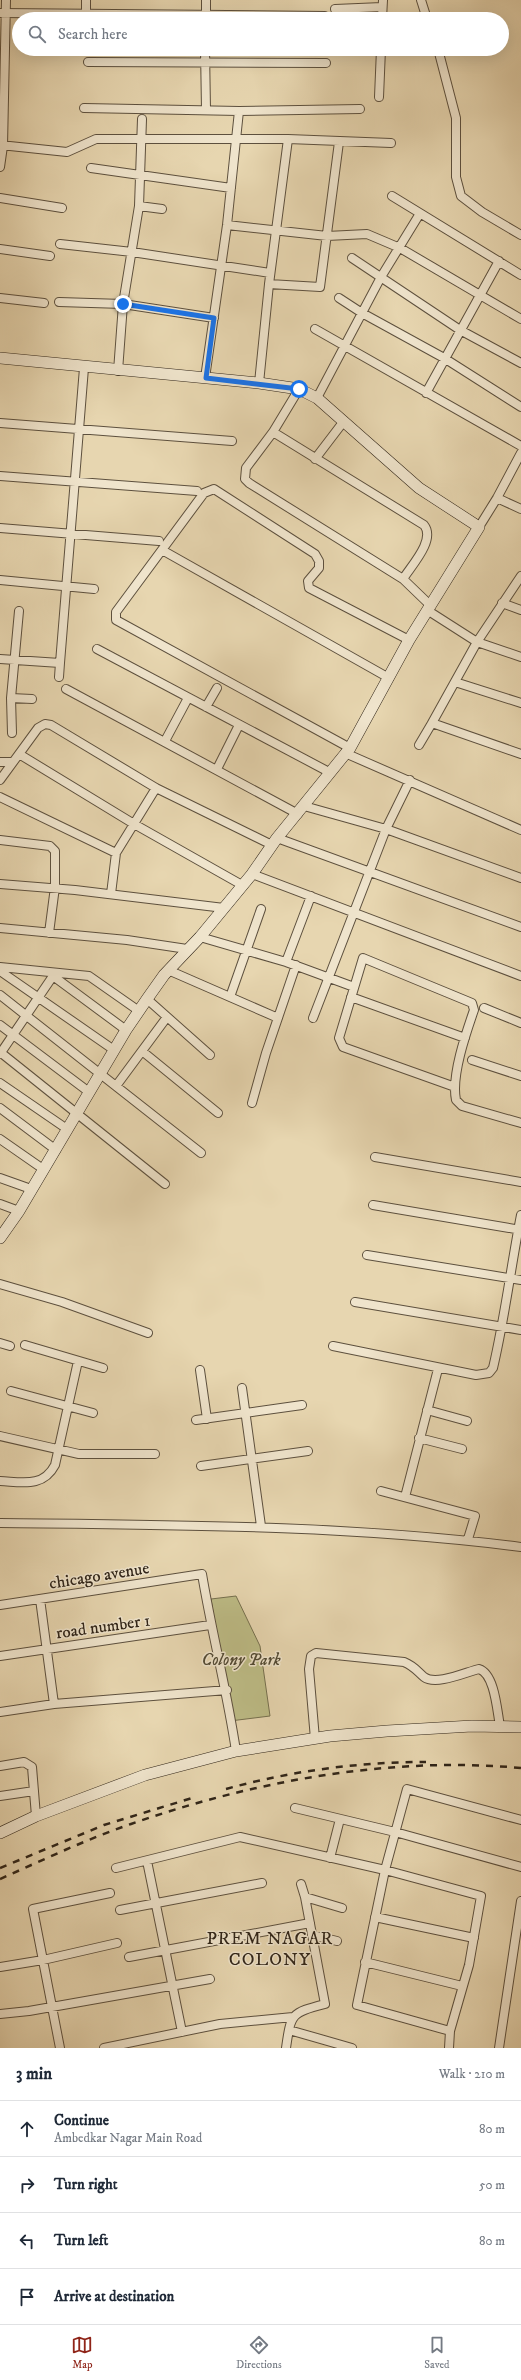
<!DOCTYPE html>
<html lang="en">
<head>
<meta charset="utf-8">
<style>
  body { margin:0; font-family:"IM FELL DW Pica",serif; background:#f6f6f7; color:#1f2937 }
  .stop { position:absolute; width:12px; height:12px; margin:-9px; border:3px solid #1a73e8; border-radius:50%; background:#fff }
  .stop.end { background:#1a73e8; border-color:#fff; box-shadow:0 1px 4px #0008 }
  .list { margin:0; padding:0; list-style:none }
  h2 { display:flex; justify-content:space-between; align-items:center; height:52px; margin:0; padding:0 16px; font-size:17px }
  h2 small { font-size:13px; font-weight:400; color:#747a83 }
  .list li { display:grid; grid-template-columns:26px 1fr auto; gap:12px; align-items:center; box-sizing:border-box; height:56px; padding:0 16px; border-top:1px solid #e0e1e3 }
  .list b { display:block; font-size:15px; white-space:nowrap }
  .list p { margin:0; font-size:13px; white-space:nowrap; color:#747a83 }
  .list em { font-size:13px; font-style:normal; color:#747a83 }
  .icon { flex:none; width:22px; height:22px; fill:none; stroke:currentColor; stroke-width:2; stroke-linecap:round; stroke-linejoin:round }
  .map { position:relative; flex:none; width:521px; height:2048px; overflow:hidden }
  .search { position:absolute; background:#fff; box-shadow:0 4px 16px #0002; left:12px; right:12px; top:12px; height:44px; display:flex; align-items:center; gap:10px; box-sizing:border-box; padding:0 14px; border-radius:22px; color:#747a83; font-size:15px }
  .sheet { height:276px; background:#fff }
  nav { display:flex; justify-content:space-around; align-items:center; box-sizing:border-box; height:56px; border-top:1px solid #e0e1e3; background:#fff; font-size:11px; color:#747a83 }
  nav a { display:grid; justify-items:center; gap:2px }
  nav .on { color:#8f2418 }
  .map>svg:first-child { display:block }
  .green { fill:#bdbc86; stroke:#76704f }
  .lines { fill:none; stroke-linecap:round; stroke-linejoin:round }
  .street-casing { stroke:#5d503e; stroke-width:10 }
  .secondary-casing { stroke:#2f2418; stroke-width:12 }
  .street { stroke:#efe4cc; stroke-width:8 }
  .secondary { stroke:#efe4cc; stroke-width:11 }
  .rail { stroke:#2f2418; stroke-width:2.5; stroke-dasharray:7 7; stroke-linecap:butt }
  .route { stroke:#1a73e8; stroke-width:5 }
  .labels { text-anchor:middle; stroke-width:3; stroke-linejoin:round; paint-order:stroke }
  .street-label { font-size:17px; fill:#2f2418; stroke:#efe4cc }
  .park-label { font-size:17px; font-style:italic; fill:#524a34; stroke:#efe4cc }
  .neighbourhood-label { font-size:18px; letter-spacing:1px; fill:#2f2418; stroke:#efe4cc }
</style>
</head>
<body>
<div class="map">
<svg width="521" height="2048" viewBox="0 0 521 2048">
  <rect width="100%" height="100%" fill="#e7d6b0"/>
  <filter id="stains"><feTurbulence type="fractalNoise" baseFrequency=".005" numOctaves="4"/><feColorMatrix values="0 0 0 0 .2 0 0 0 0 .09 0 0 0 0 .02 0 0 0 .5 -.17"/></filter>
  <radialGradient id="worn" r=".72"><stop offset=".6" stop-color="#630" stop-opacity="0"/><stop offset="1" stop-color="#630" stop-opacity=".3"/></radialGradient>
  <path class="green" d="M236 1596 260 1646 270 1716 230 1721 211 1599Z"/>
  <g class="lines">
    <g class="street-casing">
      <path id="street" d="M421 0 427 19
        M335 9 382 7
        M0 13 325 16
        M86 15V0
        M206 19V0
        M382 19 383 0
        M205 49 206 110
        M438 49 456 118V177L461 196 482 212 521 235
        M88 62 326 63
        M379 97 381 49
        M84 108 239 111 360 109
        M0 145 67 152 96 139H288
        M0 167 3 146 6 0
        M91 168 231 188
        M392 196 521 275
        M0 198 62 208
        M139 206 162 209
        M227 225 327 236 367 234 400 248 521 319
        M60 244 132 252 270 273
        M0 249 50 256
        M352 258 460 330 521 363
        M269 284 320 287 339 142
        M0 298 44 303
        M339 298 362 313 444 358 521 407
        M59 302 123 304 214 318
        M315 329 521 446
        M118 371 123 304 139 206 142 119
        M205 378 227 225 239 111
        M259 383 269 284 288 139 391 143
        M426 393 499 261
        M317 398 381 277 419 215
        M0 423 232 441
        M273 432 299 389
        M315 459 344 421
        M0 476 197 491
        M497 498 521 509
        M479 527 497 498 521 453
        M0 528 159 541
        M162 550 389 678
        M521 576 477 642 432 723 521 754
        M403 579C411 566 436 540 424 525L273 432 246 468 245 479 249 483 403 579 430 605
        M0 580 94 589
        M502 603 521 610
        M427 610 477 642 521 657
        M97 649 329 772
        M0 659 60 663 59 677
        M60 663 84 368
        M455 682 521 703
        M66 689 298 814
        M11 698 32 699
        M206 707 217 688
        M12 733 11 698 19 611
        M165 741 188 698
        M419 745 432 723
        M350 748 116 620V612L204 493 214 489 315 554 319 561V568L308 581 309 588 409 640
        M345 753 521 830
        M19 754 134 824 242 885
        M0 762H13
        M217 769 239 725
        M0 780 38 728 45 724 51 725 156 788 272 845
        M0 797 116 853 156 788
        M304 806 386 829 521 878
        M277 838 521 927
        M0 840 50 846 55 851V887L49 933
        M252 874 521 976
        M0 884 75 890 224 908
        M111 894 116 853
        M0 928 127 940 187 949
        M200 937 286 962 354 987
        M286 962 311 896
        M0 967 89 976 139 1011
        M168 970 278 1018
        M0 971 114 1050
        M53 976 126 1030
        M0 995 201 1153
        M230 997 261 909
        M351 997 465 1038
        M147 999 210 1055
        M484 1008 521 1023
        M313 1018 386 829 410 780
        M0 1025 89 1092
        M142 1051 218 1113
        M0 1052 165 1184
        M0 1054 55 973
        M472 1060 521 1076
        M0 1083 67 1129
        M116 1086 167 1017
        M455 1087 343 1047 339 1038 363 958 472 1003 474 1010C466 1033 451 1076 456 1100L462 1106 521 1123
        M252 1103 266 1053 296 965
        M0 1108 56 1150
        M0 1139 43 1169
        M375 1157 521 1182
        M0 1178 31 1189
        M0 1204 19 1211
        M373 1205 521 1230
        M367 1255 521 1280
        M0 1284 62 1302 148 1333
        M355 1302 521 1330
        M0 1343 10 1346
        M25 1345 103 1368
        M333 1346 476 1375 489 1373 493 1368C505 1317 511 1266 521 1215
        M200 1370 207 1419
        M242 1388 261 1526
        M11 1391 93 1413
        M427 1410 467 1421
        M196 1420 302 1405
        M0 1436 79 1454H155
        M419 1438 462 1449
        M201 1466 308 1451
        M0 1481C22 1482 43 1488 55 1465L78 1361
        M381 1491 475 1516 468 1539
        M405 1497 438 1369
        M0 1523C174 1525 349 1525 521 1547
        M40 1599 54 1704
        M0 1605 202 1574C212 1634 227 1691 236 1751
        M0 1656 210 1625
        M0 1712 54 1704 227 1690
        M315 1739 309 1669 311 1656 316 1653 404 1662C414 1666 417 1671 424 1677 436 1686 466 1672 479 1669 495 1674 497 1711 500 1726
        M0 1766 24 1762 32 1767 36 1816
        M0 1796 34 1791
        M295 1808 395 1832 521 1867
        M330 1858 340 1819
        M147 1861 182 2032
        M116 1868 240 1837 385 1870 481 1896 469 1965 450 2031 449 2048
        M301 1884 305 1897 342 1908
        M120 1910 262 1883
        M375 1917 474 1938
        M312 1935 337 1941
        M129 1957 310 1923
        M365 1962 462 1986
        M0 1967 43 1960 117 1943
        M0 2014 29 2011 210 1979
        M289 2030 352 2048
        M450 2031 357 2005 385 1870 407 1789 521 1820
        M60 2048 33 1909 110 1893
        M104 2048 220 2024 293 2017
        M286 2048C291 2013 291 2013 325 2004L305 1897
        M499 2048 521 1901"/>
    </g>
    <g class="secondary-casing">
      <path id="secondary" d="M0 358 259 383 299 389 317 398 419 488 479 527 409 640 350 748 277 838 252 874 200 937 164 975 147 999 126 1030 19 1211 0 1238
        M0 1833 36 1816 145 1775 236 1751 330 1736 387 1731 472 1726 521 1727"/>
    </g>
    <use href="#street" class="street"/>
    <use href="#secondary" class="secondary"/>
    <path class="rail" d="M226 1789C291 1771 358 1762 426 1762
      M0 1868 104 1825 192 1798
      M0 1879C43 1860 87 1839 131 1824 254 1781 390 1756 521 1768"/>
  </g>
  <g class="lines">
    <path class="route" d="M123 304 214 318 206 378 299 389"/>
  </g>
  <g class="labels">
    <g class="street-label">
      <text transform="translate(99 1575) rotate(-9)" y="6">chicago avenue</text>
      <text transform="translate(103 1626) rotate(-8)" y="6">road number 1</text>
    </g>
    <g class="park-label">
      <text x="241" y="1665">Colony Park</text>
    </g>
    <g class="neighbourhood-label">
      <text x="270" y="1944">PREM NAGAR<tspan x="270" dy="21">COLONY</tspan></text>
    </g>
  </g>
  <rect width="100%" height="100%" filter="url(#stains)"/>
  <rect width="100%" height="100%" fill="url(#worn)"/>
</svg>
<div class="stop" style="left:299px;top:389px"></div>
<div class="stop end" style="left:123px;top:304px"></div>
<div class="search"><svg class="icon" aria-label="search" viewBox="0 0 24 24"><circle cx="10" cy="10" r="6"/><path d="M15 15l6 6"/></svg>Search here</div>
</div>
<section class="sheet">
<h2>3 min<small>Walk · 210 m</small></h2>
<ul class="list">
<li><svg class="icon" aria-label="ahead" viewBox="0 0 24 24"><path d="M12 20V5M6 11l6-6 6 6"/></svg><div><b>Continue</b><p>Ambedkar Nagar Main Road</p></div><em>80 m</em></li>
<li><svg class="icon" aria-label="right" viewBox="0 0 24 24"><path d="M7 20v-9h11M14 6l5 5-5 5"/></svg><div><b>Turn right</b></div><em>50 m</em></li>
<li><svg class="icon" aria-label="left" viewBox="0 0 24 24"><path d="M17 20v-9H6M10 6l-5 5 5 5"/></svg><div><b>Turn left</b></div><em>80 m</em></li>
<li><svg class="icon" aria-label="arrive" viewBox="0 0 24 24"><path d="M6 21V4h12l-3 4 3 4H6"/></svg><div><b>Arrive at destination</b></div></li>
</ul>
</section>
<nav>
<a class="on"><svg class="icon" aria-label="map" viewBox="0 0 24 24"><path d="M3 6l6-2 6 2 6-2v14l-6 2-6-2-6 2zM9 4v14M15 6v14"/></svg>Map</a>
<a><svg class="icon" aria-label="directions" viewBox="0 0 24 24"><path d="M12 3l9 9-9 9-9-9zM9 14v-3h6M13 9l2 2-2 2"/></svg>Directions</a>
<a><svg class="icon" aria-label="saved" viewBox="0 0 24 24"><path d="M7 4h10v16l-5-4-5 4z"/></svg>Saved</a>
</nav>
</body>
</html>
